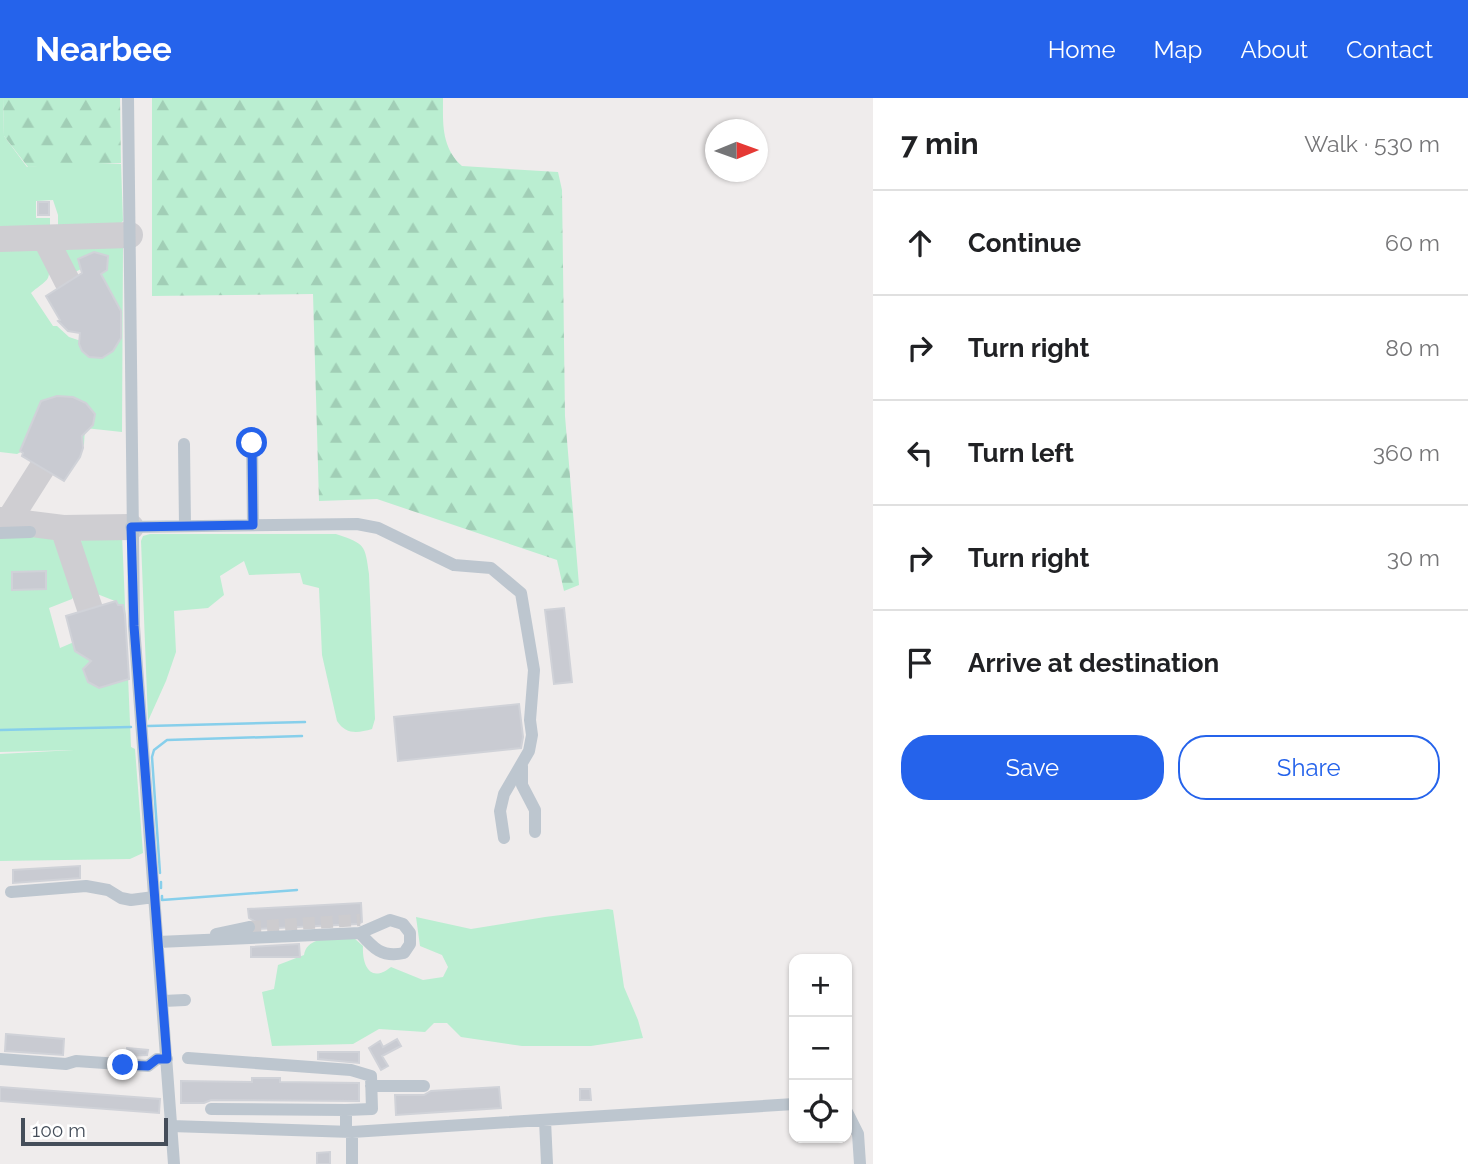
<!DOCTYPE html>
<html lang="en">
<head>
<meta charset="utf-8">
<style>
  body { margin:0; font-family:Raleway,sans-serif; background:#f2f2f2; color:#202124 }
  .controls { position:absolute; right:21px; bottom:21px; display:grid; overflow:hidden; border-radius:14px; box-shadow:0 2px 5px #0004 }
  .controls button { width:63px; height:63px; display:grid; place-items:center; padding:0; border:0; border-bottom:2px solid #e0e0e0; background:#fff; color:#202124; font:35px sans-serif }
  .compass { position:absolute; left:705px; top:21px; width:63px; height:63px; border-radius:50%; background:#fff; box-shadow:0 2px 5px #0004; rotate:89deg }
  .scale { position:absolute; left:21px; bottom:18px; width:147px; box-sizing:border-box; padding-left:7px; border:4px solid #454e5a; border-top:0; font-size:19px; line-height:24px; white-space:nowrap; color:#454e5a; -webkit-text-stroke:5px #fff; paint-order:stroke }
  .stop { position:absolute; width:21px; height:21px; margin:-16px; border:5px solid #2563eb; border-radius:50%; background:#fff }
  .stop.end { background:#2563eb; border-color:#fff; box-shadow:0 2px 7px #0008 }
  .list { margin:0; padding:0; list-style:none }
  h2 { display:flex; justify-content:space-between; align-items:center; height:91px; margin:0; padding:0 28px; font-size:30px }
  h2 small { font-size:23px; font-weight:400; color:#757577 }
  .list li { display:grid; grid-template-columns:46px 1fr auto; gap:21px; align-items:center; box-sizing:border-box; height:105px; padding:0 28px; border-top:2px solid #e0e0e0 }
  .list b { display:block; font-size:26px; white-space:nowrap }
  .list em { font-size:23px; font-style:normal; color:#757577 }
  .actions { display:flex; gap:14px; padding:21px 28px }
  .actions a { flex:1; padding:16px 0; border:2px solid #2563eb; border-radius:28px; text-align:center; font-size:24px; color:#2563eb }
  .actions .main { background:#2563eb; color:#fff }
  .icon { flex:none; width:38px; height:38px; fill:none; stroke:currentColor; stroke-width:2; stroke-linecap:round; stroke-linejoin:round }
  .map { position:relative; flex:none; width:873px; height:1066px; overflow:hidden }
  header { display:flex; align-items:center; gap:42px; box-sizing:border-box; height:98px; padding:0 35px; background:#2563eb; color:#fff }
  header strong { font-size:33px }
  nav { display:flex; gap:38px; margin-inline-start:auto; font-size:24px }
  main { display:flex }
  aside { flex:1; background:#fff }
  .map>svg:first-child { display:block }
  .green { fill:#baeed1 }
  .forest { fill:url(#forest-firs) }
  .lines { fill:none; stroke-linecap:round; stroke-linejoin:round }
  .stream { stroke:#87cfeb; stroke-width:2.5 }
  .taxiway { stroke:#cfced2; stroke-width:26 }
  .building { fill:#c9cbd2; stroke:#d0d2d8; stroke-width:2 }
  .minor-tunnel { stroke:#cdcccf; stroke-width:12; stroke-dasharray:12 6; stroke-linecap:butt }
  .minor { stroke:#bdc6cf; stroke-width:12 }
  .route { stroke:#2563eb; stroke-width:9 }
</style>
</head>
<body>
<header>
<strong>Nearbee</strong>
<nav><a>Home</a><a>Map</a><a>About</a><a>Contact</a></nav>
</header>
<main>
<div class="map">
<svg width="873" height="1066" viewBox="0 0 873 1066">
  <defs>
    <pattern id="forest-firs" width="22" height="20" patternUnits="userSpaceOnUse" patternTransform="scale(1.75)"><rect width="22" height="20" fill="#baeed1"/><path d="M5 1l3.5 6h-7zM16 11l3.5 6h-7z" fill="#a1ceb6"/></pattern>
  </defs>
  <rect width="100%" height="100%" fill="#efecec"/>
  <path class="green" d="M0 0H3L4 38 27 69 69 65 121 66 123 123 115 131 58 129V117L53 102 36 103V120H50V127L45 130H0Z
    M115 143 123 150 122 334 85 330 84 346 68 374 25 352 17 356 0 354V144C19 144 39 142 47 164 49 169 50 175 48 180 45 185 36 190 31 195L53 228H57L69 239 81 243 98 163 75 174 60 156 70 144Z
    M84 436H122L131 649 135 651 143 755 130 761 0 763V656L74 652 0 654V439C12 438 40 435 49 439 64 446 82 487 72 501L49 510 60 550 74 544 66 518 115 503 92 494 80 446Z
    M150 436H336C365 446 365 446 369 476L375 621 372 631C358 635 346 637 337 623L322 557 319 490 303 486 300 475 249 477 244 463 220 478 224 497 208 510 174 513 176 554 166 583 148 623 141 443 143 438Z
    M608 811 613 812 624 889 638 922 643 940 591 948H522L461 939 447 925H434L425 934 379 931 353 946 272 948 262 894 274 891 278 867 304 857C307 837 338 840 354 840L363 848C362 867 370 886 391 869L423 882 443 879 448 869 442 857 420 848 416 819 471 831 545 819Z"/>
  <path class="forest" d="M3 0H120L121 65 28 69 4 38Z
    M152 0H443C443 25 441 49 462 68L558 74 562 92 565 318 579 487 564 493 557 462 377 401 319 403 313 196 152 198Z"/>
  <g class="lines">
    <path class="stream" d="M148 628 305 624
      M0 632 131 629
      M160 775 152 659 154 652 167 642 302 638
      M161 784V790
      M162 798V802L297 792"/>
    <path class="taxiway" d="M45 140 67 183
      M0 141 130 137
      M0 422 63 430 131 429
      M9 422 42 370
      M63 430 90 511"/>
  </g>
  <path class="building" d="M38 104H49V117H38Z
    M94 154 108 158 107 172 101 176 121 213V240L113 253 102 260 89 259 82 253 79 246 80 235 68 233 58 223 60 222 46 198 82 175 78 161Z
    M57 298 73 299 86 305 95 316 93 327 82 338 83 350 80 359 64 383 22 358 23 355 20 353 41 303Z
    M46 473V491L12 492V474Z
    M116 503 118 507H123L125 517 129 581 99 590 88 584 83 571 91 563 75 553 66 518Z
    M564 510 572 584 554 586 545 512Z
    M519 606 523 639 521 650 398 663 394 619Z
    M80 768V780L13 785V772Z
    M361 805 362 824 358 826 257 831 256 824 249 820 248 811Z
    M299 846 300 859H251V849Z
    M6 936 64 941 63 957 5 953Z
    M397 941 401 948 382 958 388 968 381 972 369 950 380 943 383 949Z
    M127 950 148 952 147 957 126 958Z
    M318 954H359V965L318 961Z
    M252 980H280V984L359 985V1003L211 1002 204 1005H181V983L252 984Z
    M0 989 160 1001 159 1015 0 1003Z
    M499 989 501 1010 396 1017 395 997H424L431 993Z
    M580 991H590L591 1002H580Z
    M330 1054V1066H317V1055Z"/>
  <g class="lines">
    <path class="minor-tunnel" d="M249 829 360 822"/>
    <path class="minor" d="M128 0 134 528 174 1066
      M252 345 253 427
      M184 346 185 428
      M131 429 357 426 378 430 454 467 491 470 521 495 534 572 530 622 532 637 529 653 504 696 500 713 504 740
      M0 435 30 434
      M522 668V687L535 712V734
      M11 794 86 788 108 792 121 800 131 802 154 799
      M216 836 249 829
      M158 844 360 835C373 850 382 860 404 855L410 846V835L403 826 390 822 360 835
      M163 903 185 902
      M188 960 351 972 371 978 372 1011 346 1012V1034
      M0 961 66 966 76 963 148 968 157 961H167
      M371 988H424
      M211 1011 346 1012
      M847 1014 858 1036 860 1066
      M545 1022 547 1066
      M171 1028 352 1034 794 1006
      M352 1034V1066"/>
  </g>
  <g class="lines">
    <path class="route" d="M123 967 148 968 157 961H167L134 528 131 429 253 427 252 345"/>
  </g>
</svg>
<div class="controls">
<button>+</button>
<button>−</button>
<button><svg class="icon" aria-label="locate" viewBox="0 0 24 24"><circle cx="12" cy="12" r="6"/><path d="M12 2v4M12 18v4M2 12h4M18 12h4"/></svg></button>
</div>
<svg class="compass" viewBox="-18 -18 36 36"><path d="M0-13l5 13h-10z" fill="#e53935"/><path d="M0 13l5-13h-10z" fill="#757577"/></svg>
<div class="scale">100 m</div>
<div class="stop" style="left:252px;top:345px"></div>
<div class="stop end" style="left:123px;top:967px"></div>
</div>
<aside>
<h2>7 min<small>Walk · 530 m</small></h2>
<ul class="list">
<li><svg class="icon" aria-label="ahead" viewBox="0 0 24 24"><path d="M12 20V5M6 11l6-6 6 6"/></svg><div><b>Continue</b></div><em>60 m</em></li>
<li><svg class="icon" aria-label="right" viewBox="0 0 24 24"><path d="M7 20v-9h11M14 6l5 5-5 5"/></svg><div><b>Turn right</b></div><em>80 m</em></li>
<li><svg class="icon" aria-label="left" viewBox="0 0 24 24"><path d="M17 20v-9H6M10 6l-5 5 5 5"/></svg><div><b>Turn left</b></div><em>360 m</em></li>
<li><svg class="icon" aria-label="right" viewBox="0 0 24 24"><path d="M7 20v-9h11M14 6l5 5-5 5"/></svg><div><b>Turn right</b></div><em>30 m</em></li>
<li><svg class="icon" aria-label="arrive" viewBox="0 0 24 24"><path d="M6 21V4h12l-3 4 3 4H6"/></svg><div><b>Arrive at destination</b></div></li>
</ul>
<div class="actions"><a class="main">Save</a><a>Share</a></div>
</aside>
</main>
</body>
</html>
